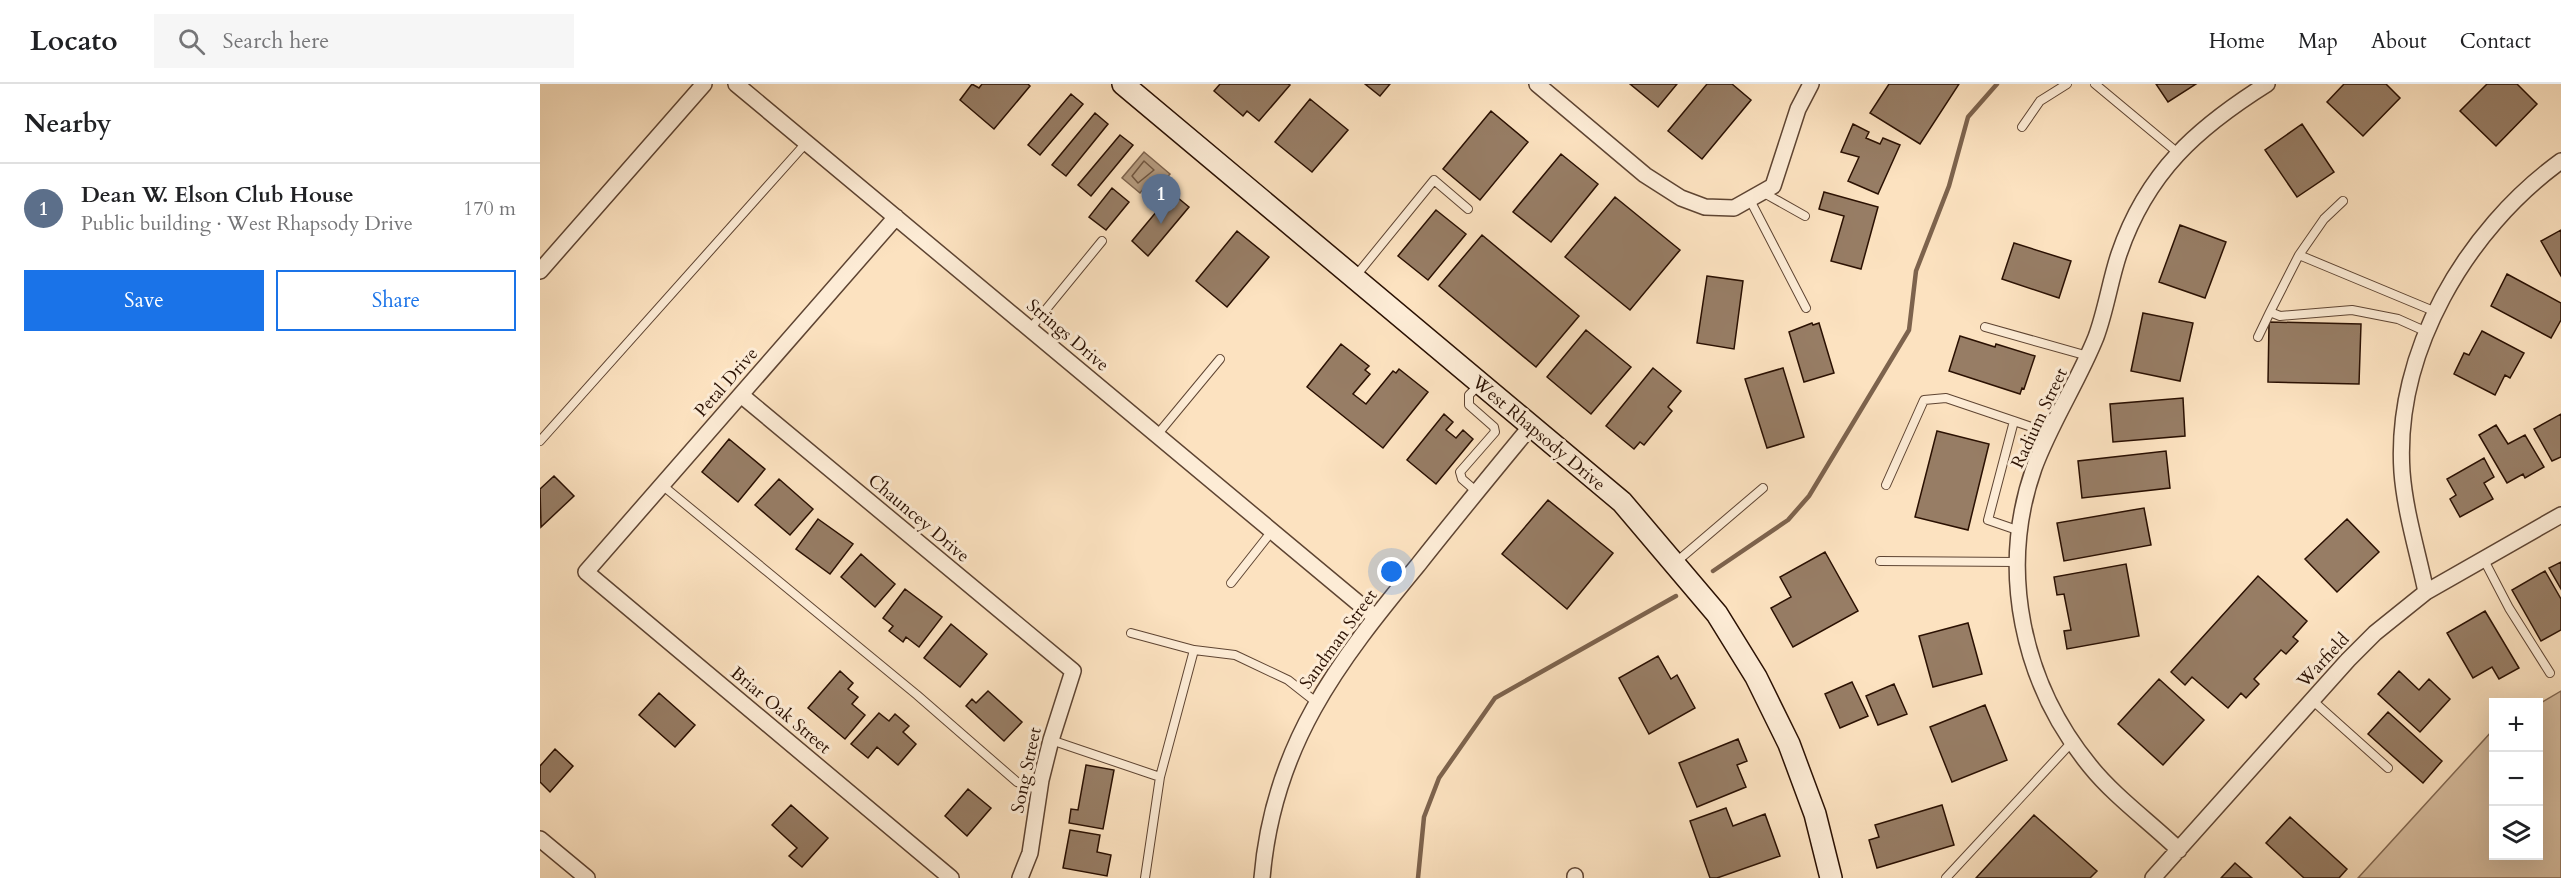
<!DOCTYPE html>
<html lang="en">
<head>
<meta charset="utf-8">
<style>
  body { margin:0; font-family:Cardo,serif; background:#f6f6f6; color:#202124 }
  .controls { position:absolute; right:18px; bottom:18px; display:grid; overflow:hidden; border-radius:0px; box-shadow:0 6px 24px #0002 }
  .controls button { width:54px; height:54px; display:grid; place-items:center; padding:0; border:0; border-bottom:2px solid #e0e0e0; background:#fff; color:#202124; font:30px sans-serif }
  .you { position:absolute; left:852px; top:488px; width:21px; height:21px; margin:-15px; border:4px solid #fff; border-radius:50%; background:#1a73e8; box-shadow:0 0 0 9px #1a73e833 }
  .badge { display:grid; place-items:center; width:39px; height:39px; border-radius:50%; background:#1a73e8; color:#fff; font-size:20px; font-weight:700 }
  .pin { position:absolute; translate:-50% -50px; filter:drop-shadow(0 2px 3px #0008) }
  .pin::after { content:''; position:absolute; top:32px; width:21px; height:18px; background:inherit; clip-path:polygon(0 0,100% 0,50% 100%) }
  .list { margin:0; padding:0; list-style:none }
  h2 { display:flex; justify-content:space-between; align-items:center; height:78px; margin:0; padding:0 24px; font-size:26px }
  h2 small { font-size:20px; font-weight:400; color:#757577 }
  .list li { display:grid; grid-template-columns:39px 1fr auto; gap:18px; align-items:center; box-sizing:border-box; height:90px; padding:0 24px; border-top:2px solid #e0e0e0 }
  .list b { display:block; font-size:22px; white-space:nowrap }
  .list p { margin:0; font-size:20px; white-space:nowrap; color:#757577 }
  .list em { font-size:20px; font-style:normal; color:#757577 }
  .actions { display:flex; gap:12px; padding:18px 24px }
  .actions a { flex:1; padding:14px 0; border:2px solid #1a73e8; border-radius:0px; text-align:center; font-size:21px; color:#1a73e8 }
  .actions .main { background:#1a73e8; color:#fff }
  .icon { flex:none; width:33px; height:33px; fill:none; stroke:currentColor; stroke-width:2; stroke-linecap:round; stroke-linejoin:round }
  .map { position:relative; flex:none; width:2021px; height:794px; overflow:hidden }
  header { display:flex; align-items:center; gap:36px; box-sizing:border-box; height:84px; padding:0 30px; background:#fff; border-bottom:2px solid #e0e0e0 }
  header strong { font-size:28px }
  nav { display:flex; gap:33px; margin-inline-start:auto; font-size:21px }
  .search { width:420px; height:54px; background:#f6f6f6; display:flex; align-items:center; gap:15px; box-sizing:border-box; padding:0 21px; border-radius:0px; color:#757577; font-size:22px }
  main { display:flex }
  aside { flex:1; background:#fff }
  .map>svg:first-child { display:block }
  .green { fill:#d8bea0; stroke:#816751; stroke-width:1.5 }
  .water { fill:#b59b7f; stroke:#7d634d; stroke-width:1.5 }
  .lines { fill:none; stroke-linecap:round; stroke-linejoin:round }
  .shore { stroke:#705640; stroke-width:1.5 }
  .stream { stroke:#7d634d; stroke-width:4.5 }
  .building { fill:#977d65; stroke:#2a1002; stroke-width:1.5 }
  .lane-casing { stroke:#5e4432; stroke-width:10 }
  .street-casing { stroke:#5e4432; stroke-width:18 }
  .secondary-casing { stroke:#2a1002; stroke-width:24 }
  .lane { stroke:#fdecd6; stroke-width:8 }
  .street { stroke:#fdecd6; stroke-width:15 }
  .secondary { stroke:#fdecd6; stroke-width:21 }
  .labels { text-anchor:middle; stroke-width:6; stroke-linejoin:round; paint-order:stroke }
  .street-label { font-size:18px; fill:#2a1002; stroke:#fdecd6 }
</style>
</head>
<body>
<header>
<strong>Locato</strong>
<div class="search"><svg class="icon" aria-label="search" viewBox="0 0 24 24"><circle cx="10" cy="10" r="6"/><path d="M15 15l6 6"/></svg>Search here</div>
<nav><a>Home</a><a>Map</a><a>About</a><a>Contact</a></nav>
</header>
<main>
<aside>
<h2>Nearby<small></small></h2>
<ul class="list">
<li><span class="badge" style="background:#5c6f8a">1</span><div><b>Dean W. Elson Club House</b><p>Public building · West Rhapsody Drive</p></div><em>170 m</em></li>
</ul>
<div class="actions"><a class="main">Save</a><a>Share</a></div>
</aside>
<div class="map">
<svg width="2021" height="794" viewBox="0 0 2021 794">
  <rect width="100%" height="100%" fill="#fce2c0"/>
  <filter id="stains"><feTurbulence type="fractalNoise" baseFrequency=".00333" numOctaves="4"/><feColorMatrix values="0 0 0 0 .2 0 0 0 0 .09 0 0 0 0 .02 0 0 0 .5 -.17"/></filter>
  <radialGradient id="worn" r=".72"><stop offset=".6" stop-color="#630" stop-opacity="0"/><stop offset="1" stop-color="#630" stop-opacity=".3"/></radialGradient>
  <path class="green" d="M2021 607V794H1818L1953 646 1954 772H1998L1999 620Z"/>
  <path class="water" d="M604 68 630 90 621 100 613 93 600 109 582 94Z"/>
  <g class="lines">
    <path class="shore" d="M604 77 614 86 598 99 592 92Z"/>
    <path class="stream" d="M1173 487 1248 436 1269 412 1369 246 1376 187 1409 102 1428 33 1457 0
      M878 794 884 733 899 694 955 614 1136 512"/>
  </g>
  <path class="building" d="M432 0 439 4 442 0H488L490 2 454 45 420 16Z
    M680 0H748L750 1 719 37 707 27 703 32 674 7Z
    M825 0H850L840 12Z
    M1090 0H1137L1118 23Z
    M1167 0H1192L1211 16 1162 75 1128 47Z
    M1349 0H1419L1380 60 1330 29Z
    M1616 0H1656L1628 18Z
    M1804 0H1846L1860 14 1823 52 1787 18Z
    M1947 0H1977L1997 20 1956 62 1920 27Z
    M531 10 543 20 500 71 488 61Z
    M770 15 808 46 772 88 735 58Z
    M951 27 988 58 940 116 903 85Z
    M555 29 568 40 526 92 512 81Z
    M1313 40 1329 48 1326 54 1340 60 1343 54 1360 61 1338 110 1308 97 1319 73 1301 68Z
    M1762 40 1794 88 1757 113 1725 66Z
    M580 51 593 61 551 112 538 101Z
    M1021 70 1058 100 1011 158 973 128Z
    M572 104 589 118 566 146 549 133Z
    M1284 108 1338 123 1321 185 1291 177 1304 132 1279 125Z
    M632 109 649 123 608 172 592 157Z
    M1075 113 1140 166 1090 226 1025 173Z
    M896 126 926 150 888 196 858 172Z
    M1640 141 1686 158 1665 214 1619 198Z
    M2021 146V192L2001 157Z
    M697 147 729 173 687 223 656 197Z
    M942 151 1039 232 996 283 899 202Z
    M1474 159 1531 177 1519 214 1462 195Z
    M1967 190 2021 219V236L2011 254 1951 222Z
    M1167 192 1203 197 1194 265 1157 259Z
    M1603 229 1653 239 1640 297 1591 287Z
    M1729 238 1821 240 1819 300 1728 298Z
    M1272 239 1273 241 1279 239 1294 289 1264 298 1249 248Z
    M1046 246 1091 283 1051 330 1007 293Z
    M1942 247 1984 269 1970 294 1965 291 1955 311 1914 290 1924 269 1929 271Z
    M1420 252 1455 263 1456 260 1495 272 1484 305 1482 304 1480 310 1409 287Z
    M801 260 829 282 825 286 830 290 813 310 826 320 853 287 856 289 859 285 888 308 843 364 767 303Z
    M1113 284 1141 307 1128 323 1132 327 1104 361 1100 358 1094 365 1066 342Z
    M1243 284 1264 353 1227 364 1205 295Z
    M1643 314 1645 352 1573 358 1570 320Z
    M904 330 913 338 906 346 916 354 923 346 933 355 896 400 867 376Z
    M2021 330V373L2012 377 1994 345Z
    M1956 341 1968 360 1985 351 2004 383 1985 394 1983 390 1967 399 1939 351Z
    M1397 347 1449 360 1428 446 1375 433Z
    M189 355 225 385 198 418 162 388Z
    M1626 367 1630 404 1542 414 1538 377Z
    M1944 374 1954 393 1944 399 1953 415 1920 433 1910 415 1916 411 1907 395Z
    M14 392 34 412 1 443 0 405Z
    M239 395 273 425 250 451 215 421Z
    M1008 416 1073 469 1027 525 962 470Z
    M1604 424 1611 461 1524 477 1517 439Z
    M278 435 313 460 290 490 256 465Z
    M1807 435 1839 468 1797 508 1765 475Z
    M1285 468 1318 527 1253 563 1231 524 1251 513 1240 493Z
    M321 470 355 500 335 523 301 493Z
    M2021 478V505L2009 484Z
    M1586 480 1599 552 1527 565 1524 547 1531 546 1524 510 1517 511 1514 493Z
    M2005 487 2021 515V546L2001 557 1972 506Z
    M1718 492 1767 537 1753 553 1758 557 1746 570 1741 566 1714 595 1719 600 1706 614 1701 609 1688 624 1652 593 1645 601 1631 588Z
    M365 505 402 533 379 563 366 553 363 558 349 547 353 542 343 534Z
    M1945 527 1979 584 1959 595 1952 583 1933 594 1907 549Z
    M1428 539 1442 590 1393 603 1379 552Z
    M411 540 447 570 420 603 384 574Z
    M1118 572 1131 595 1137 591 1155 624 1109 650 1079 594Z
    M300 587 313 599 308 605 318 613 312 620 325 631 305 655 268 624Z
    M1859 587 1879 606 1889 595 1910 615 1880 648 1838 610Z
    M1619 595 1664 636 1623 681 1578 640Z
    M1312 598 1328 632 1300 644 1285 610Z
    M1354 600 1367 630 1338 641 1326 612Z
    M448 607 482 638 464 657 426 622 432 615 436 619Z
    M119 609 155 641 135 663 99 631Z
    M1445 621 1467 676 1412 698 1390 643Z
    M1848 628 1902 677 1883 699 1828 650Z
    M339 629 349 637 355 630 369 642 363 648 376 660 358 681 337 663 328 674 311 660Z
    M1198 655 1207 677 1197 681 1206 703 1157 723 1139 679Z
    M15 665 33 682 10 708 0 698V682Z
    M546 681 574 686 563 745 529 739 531 725 538 726Z
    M428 705 451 724 427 752 405 732Z
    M251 721 288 754 262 783 249 772 257 764 232 741Z
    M1402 721 1414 761 1337 784 1329 756 1339 753 1335 741Z
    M1186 724 1193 742 1225 730 1240 772 1177 794H1170L1150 737Z
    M1494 731 1557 787 1550 794H1436Z
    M1750 733 1807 785 1799 794H1764L1726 759Z
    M530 746 560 751 557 768 571 771 567 792 523 784Z
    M1695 779 1712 794H1681Z"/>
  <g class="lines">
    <g class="lane-casing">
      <path id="lane" d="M1555 0 1638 69
        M1482 43 1500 17 1527 0
        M1224 109 1265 132
        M1210 116 1266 224
        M1803 117 1784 135 1759 171 1896 228
        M1759 171 1730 228 1740 232 1812 226 1858 235 1887 248
        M815 193 894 96 928 125
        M1445 243 1548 272
        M490 245 562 157
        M1718 253 1730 228
        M617 351 680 275
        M0 357 266 59
        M122 401 377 611 477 698 499 706
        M1346 401 1384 316 1406 314 1474 337
        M937 408 922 395 920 388 955 348 954 343 929 321V311L940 300
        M1480 447 1448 436 1474 337 1509 349
        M1944 476 1969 524 2010 589
        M1340 477 1477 478
        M1135 479 1223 404
        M691 499 732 447
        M591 549 654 566
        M1772 616 1848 684
        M511 656 620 693 654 566 695 571 748 596 776 618
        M605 794 620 693
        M1406 794 1532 658"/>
    </g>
    <g class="street-casing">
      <path id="street" d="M196 0 835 533
        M997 0 1105 91 1141 114 1165 123 1194 124 1233 102 1258 25 1271 0
        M356 133 46 488 411 794
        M0 187 164 0
        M201 311 533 587 511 656 501 696 490 769 480 794
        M1886 508C1878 469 1865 428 1862 388 1854 268 1926 146 2021 77
        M0 755 47 794
        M1639 766C1610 738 1575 713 1550 682 1482 599 1458 486 1494 384 1511 338 1538 298 1556 253 1566 226 1570 197 1579 170 1607 88 1657 44 1727 0
        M1035 792V794
        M722 794C733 662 797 579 878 481 915 434 953 388 991 342
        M1613 794 1808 576 1835 549 1886 508 2021 431"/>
    </g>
    <g class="secondary-casing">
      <path id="secondary" d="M583 0 1082 418 1177 530 1216 593 1249 660 1275 730 1291 794"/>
    </g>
    <use href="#lane" class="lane"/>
    <use href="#street" class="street"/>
    <use href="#secondary" class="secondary"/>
  </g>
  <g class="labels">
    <g class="street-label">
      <text transform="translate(528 251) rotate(40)" y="6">Strings Drive</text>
      <text transform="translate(186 298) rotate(-49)" y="6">Petal Drive</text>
      <text transform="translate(1499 334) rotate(-65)" y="6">Radium Street</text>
      <text transform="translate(999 349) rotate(40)" y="6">West Rhapsody Drive</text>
      <text transform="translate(379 434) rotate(40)" y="6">Chauncey Drive</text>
      <text transform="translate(798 555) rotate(-54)" y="6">Sandman Street</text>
      <text transform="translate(1783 576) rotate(-47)" y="6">Warfield</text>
      <text transform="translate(241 626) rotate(40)" y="6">Briar Oak Street</text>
      <text transform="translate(486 686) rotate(-78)" y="6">Song Street</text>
    </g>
  </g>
  <rect width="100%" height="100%" filter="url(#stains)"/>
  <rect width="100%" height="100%" fill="url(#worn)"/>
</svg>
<div class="controls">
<button>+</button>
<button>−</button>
<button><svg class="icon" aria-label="layers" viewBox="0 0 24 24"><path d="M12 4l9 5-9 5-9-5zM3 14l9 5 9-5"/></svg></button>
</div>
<div class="you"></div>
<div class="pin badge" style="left:621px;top:140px;background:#5c6f8a">1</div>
</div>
</main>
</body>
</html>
